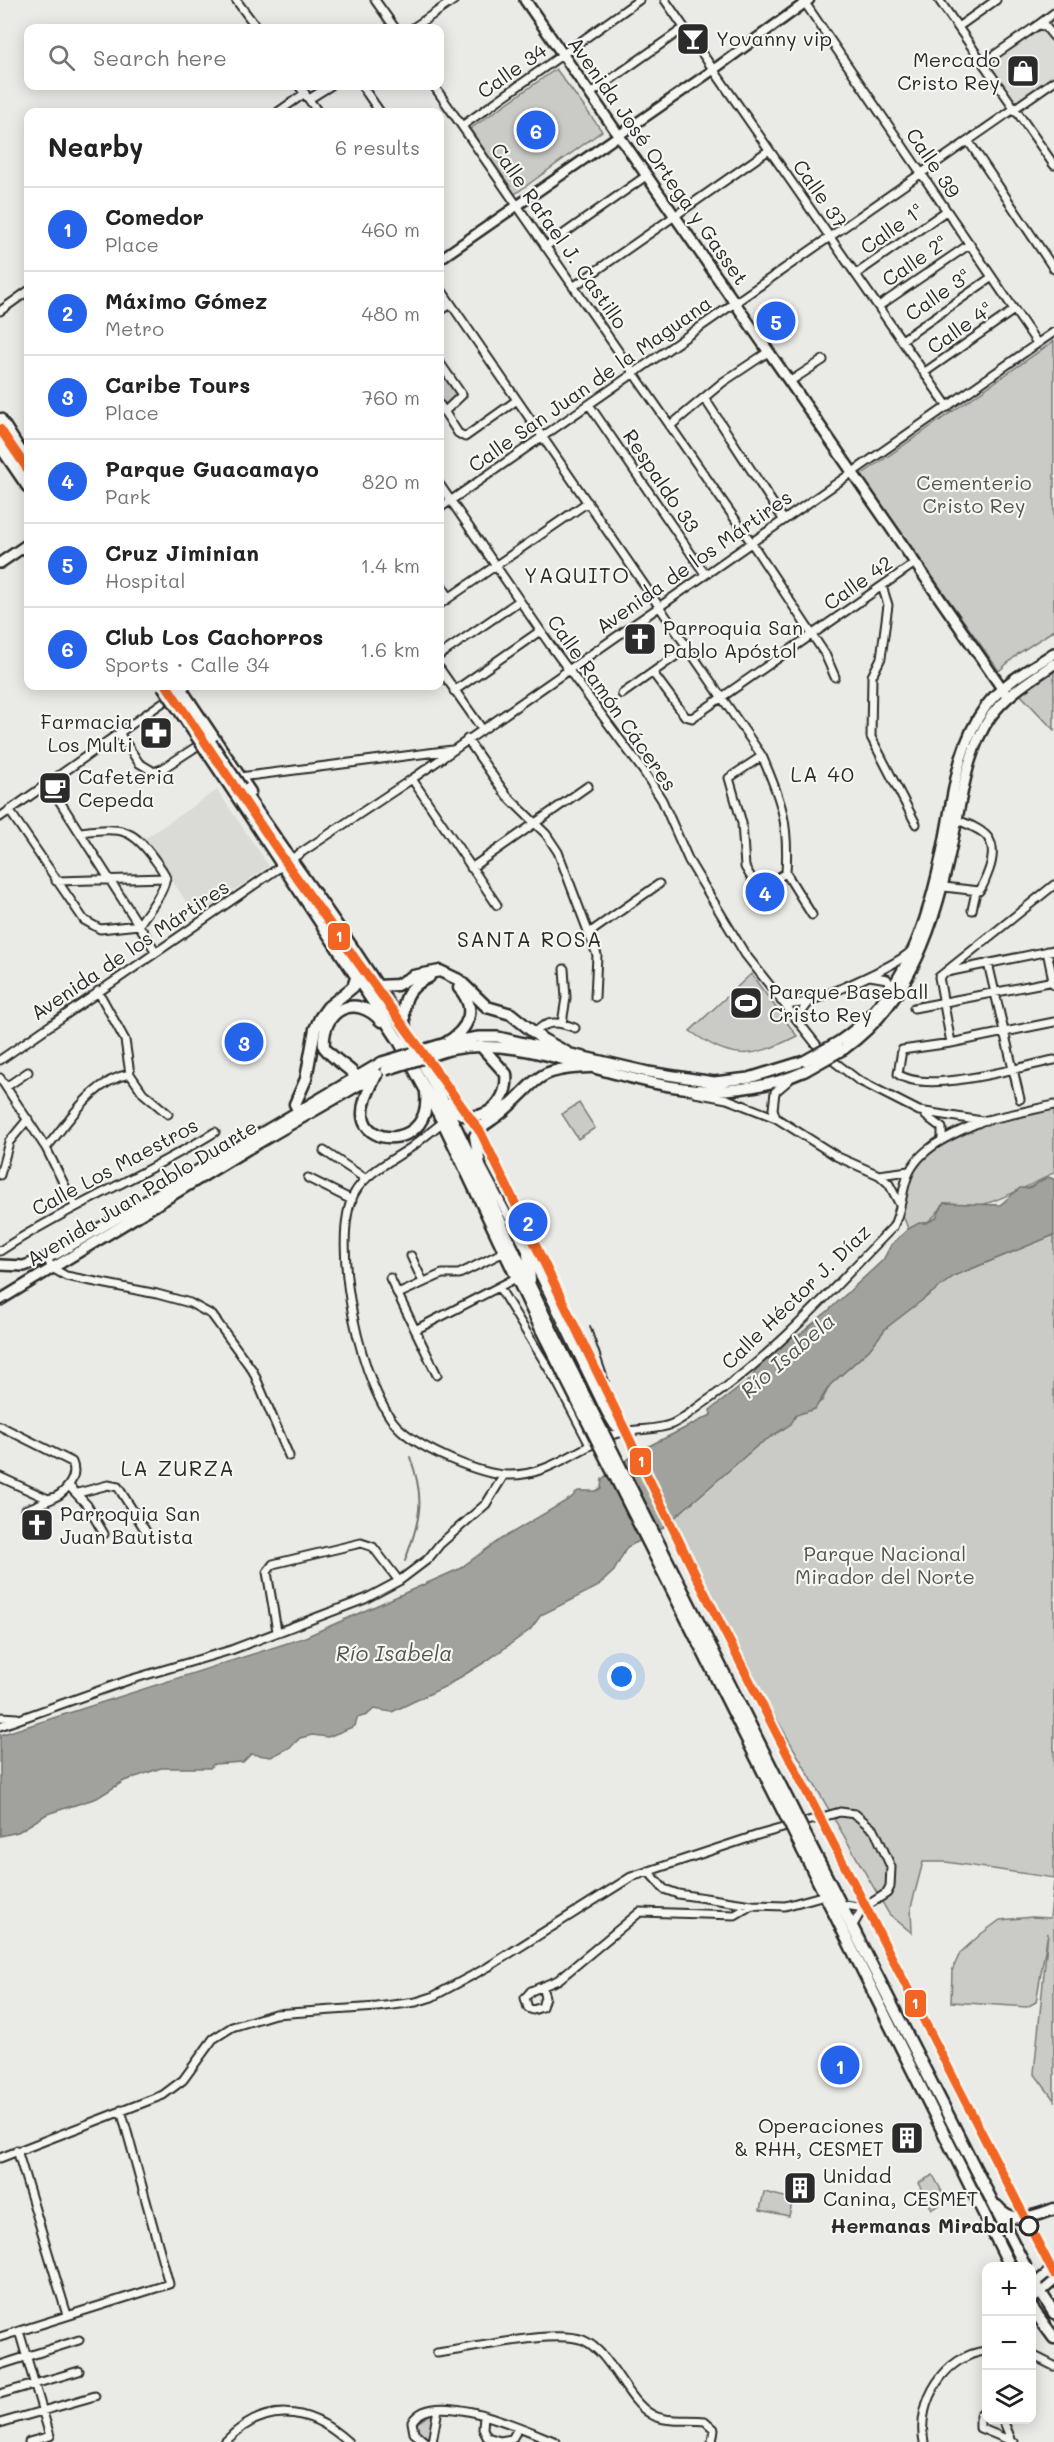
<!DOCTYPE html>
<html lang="en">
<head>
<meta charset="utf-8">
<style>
  body { margin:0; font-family:Mali,sans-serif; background:#f2f2f2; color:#222 }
  .controls { position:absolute; right:18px; bottom:18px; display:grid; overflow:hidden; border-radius:12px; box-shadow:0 3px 15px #0003 }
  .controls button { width:54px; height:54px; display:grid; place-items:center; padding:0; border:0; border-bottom:2px solid #e0e0e0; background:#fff; color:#222; font:30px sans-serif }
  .you { position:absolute; left:622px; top:1677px; width:21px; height:21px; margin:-15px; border:4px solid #fff; border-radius:50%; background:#1a73e8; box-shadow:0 0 0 9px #1a73e833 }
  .badge { display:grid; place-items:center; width:39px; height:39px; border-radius:50%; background:#2563eb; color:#fff; font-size:20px; font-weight:700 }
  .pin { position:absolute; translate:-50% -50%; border:3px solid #fff; box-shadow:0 2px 6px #0006 }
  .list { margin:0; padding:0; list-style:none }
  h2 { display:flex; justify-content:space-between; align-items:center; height:78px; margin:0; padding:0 24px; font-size:26px }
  h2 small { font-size:20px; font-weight:400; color:#767676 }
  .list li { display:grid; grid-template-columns:39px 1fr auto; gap:18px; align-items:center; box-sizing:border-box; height:84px; padding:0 24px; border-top:2px solid #e0e0e0 }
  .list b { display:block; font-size:22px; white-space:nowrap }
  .list p { margin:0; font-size:20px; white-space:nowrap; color:#767676 }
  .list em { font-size:20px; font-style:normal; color:#767676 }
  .icon { flex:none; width:33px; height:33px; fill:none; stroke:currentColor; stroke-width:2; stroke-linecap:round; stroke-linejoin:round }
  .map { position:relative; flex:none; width:1054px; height:2442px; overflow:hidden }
  .search { position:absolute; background:#fff; box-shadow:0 3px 15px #0003; left:24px; top:24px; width:420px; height:66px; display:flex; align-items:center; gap:15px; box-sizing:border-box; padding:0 21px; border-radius:12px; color:#767676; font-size:22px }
  .panel { position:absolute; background:#fff; box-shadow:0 3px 15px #0003; left:24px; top:108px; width:420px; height:582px; border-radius:12px }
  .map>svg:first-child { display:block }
  .built { fill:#dadad6 }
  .green { fill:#cacac7; stroke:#7a7a79; stroke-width:1.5 }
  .water { fill:#a1a19e; stroke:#727270; stroke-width:1.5 }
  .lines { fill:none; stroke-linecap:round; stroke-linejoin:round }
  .stream { stroke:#727270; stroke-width:2 }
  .minor-casing { stroke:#2b2b2b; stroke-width:11 }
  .tertiary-casing { stroke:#2b2b2b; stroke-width:13 }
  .secondary-casing { stroke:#2b2b2b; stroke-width:14 }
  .primary-casing { stroke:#2b2b2b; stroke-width:15 }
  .minor { stroke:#f6f6f2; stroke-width:7 }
  .tertiary { stroke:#f6f6f2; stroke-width:8 }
  .secondary { stroke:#f6f6f2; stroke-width:9 }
  .primary { stroke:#f6f6f2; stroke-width:10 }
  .rail { stroke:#2b2b2b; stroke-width:2 }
  .secondary-bridge-casing { stroke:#2b2b2b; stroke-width:14; stroke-linecap:butt }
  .primary-bridge-casing { stroke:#2b2b2b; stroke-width:15; stroke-linecap:butt }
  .secondary-bridge { stroke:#f6f6f2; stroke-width:9 }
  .primary-bridge { stroke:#f6f6f2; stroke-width:10 }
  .metro-1-casing { stroke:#f6f6f2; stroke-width:14 }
  .metro-1 { stroke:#f26522; stroke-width:9 }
  .stop-dot { fill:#f6f6f2; stroke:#2b2b2b; stroke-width:3 }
  .labels { text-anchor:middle; stroke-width:4.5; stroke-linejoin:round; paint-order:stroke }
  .poi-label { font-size:20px; fill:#2b2b2b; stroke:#f6f6f2; text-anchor:start }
  .street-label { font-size:20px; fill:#2b2b2b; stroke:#f6f6f2 }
  .park-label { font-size:20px; fill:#535352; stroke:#f6f6f2 }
  .stop-label { font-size:20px; font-weight:bold; fill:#2b2b2b; stroke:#f6f6f2; text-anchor:end }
  .neighbourhood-label { font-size:21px; letter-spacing:1.5px; fill:#2b2b2b; stroke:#f6f6f2 }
  .water-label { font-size:21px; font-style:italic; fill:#545453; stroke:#f6f6f2 }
  .line-badge { stroke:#f6f6f2; stroke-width:2 }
  .badge-label { font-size:16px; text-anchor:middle; font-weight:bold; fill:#fff }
</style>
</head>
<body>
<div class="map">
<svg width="1054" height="2442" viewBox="0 0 1054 2442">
  <rect width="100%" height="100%" fill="#eaeae6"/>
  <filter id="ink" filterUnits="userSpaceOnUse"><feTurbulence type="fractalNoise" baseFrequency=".0167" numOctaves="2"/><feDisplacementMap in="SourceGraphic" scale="12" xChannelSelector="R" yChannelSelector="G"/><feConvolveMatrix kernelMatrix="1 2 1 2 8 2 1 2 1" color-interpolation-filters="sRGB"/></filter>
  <g filter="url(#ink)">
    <path class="built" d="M1041 28 1054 47V76L1014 103 988 65Z
      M217 790 269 866 196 916 144 839Z"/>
    <path class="green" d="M556 69 602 131 515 194 470 129Z
      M1054 341V630L1019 653 999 671 861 475Z
      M440 370 457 396 445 405 440 398Z
      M1054 669V730L1019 693Z
      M751 974 797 1036C751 1059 733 1061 690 1031Z
      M579 1103 595 1128 578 1139 562 1114Z
      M1054 1105V1172C1041 1181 997 1201 981 1205 976 1206 954 1203 944 1203 934 1220 926 1224 908 1229 906 1222 901 1213 901 1206 902 1133 999 1118 1054 1105Z
      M1054 1235V1878L946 1862H923L911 1907 912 1933 889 1914 665 1525 765 1439 785 1428 796 1415 822 1401 830 1385 869 1350 886 1328 919 1301 954 1276Z
      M1054 1882V2100L1034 2073 1048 1933 1036 2002 1027 2007 951 2002 952 1971 960 1953 981 1934 1000 1920 1032 1917 1050 1918Z
      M933 2175 947 2201 932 2209 918 2183Z
      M764 2192 793 2199 789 2216 760 2210Z
      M433 2413 435 2415 430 2440 416 2427 418 2422Z"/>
    <path class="water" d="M1048 1177 1054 1179V1235L954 1276 886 1328 869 1350 830 1385 815 1409 796 1415 791 1424 758 1445 658 1532 627 1547 614 1571 597 1587 541 1615 530 1630 485 1662 446 1686 392 1712 374 1709 367 1715 357 1718 355 1726 328 1737 312 1735 300 1738 291 1747 271 1757 251 1754 243 1762 214 1764 210 1768H161L124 1781 97 1798 47 1814 18 1832 0 1836V1735L303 1638 459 1569 501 1539 571 1498 578 1491H596L601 1488 602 1479 639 1451 711 1415 710 1410 752 1378 758 1363 785 1339 799 1335 829 1310 883 1260 891 1245 908 1229 919 1223H927L936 1218 944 1203 1000 1205 1020 1188H1029Z"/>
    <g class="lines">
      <path class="stream" d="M405 1561C420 1519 426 1500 410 1457"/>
      <g class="minor-casing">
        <path id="minor" d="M236 0 257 28
          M375 0 395 28
          M665 0 948 407
          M803 0 1037 343
          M939 0 1054 165
          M1038 25 1054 13
          M958 27 996 0
          M413 28 454 0
          M983 63 1038 25 1045 26 1054 37
          M299 86 318 112
          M362 86 380 112
          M434 86 751 542 825 654 835 677
          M590 94 684 28
          M309 99 330 86
          M278 112 305 93
          M462 126 639 0
          M969 142 1054 269
          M545 247 646 176
          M856 274 946 211
          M573 287 769 150
          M440 288 762 756C782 802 789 823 786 873L763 886 755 884 745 867 742 823 729 778 762 756
          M879 306 970 244
          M0 311 28 291
          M440 311 451 304
          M902 340 992 277
          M440 363 462 395 444 412
          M925 372 1014 310
          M789 382 823 360
          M705 399 783 519
          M440 405 458 433 465 437 517 400
          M590 406 705 574
          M670 426 723 382 768 352
          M440 485 551 646 644 772 662 800 689 861 745 954 823 1053 858 1080 919 1111 982 1121 1054 1105
          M440 508 1054 81
          M440 583 449 597
          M882 586 888 605 881 658 872 676 871 737 916 824
          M440 604 588 502
          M440 655 519 601
          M440 669 482 729
          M653 673 685 716 692 718 915 563
          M454 691 540 631
          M622 694 687 648
          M119 733 139 763 154 772 162 769 199 745
          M467 739 507 796 546 834 558 852 597 955 595 997
          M240 777 452 750
          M412 779 497 905
          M48 783 156 952
          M9 810 84 920 100 929 139 925C147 912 162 896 165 881 167 874 159 866 155 860 131 826 120 828 80 832
          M0 817 186 686
          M293 858 412 779 1054 332
          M471 868 588 786
          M786 873 812 915
          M56 881 166 878
          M944 887 979 891C984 886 986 877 989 870 1000 838 984 830 957 820
          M972 910 976 892
          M589 933 659 884
          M1047 951 1054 985
          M988 963 1020 1099
          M947 972 1054 950
          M870 976 887 979 891 988
          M98 991 125 1040 130 1074 143 1093 168 1114
          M781 1001C785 1003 790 1004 794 1004 812 1004 897 965 910 952
          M914 1008 1054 981
          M1054 1022 951 1043 902 1050 898 1074C926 1095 1019 1067 1054 1060
          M562 1023 566 998 564 969
          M801 1025 803 1010 810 1001
          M535 1033C547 1019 560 1022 575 1028
          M951 1043 939 977 1054 885
          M0 1060 280 867
          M0 1078 46 1148 75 1206
          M6 1087 28 1072
          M695 1093 727 1099 776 1118 838 1157 879 1175 909 1171
          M926 1116 942 1128V1140
          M776 1118 773 1109 775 1092 789 1080
          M443 1122C433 1130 423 1138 413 1146 393 1160 366 1172 354 1194 329 1241 361 1395 401 1430 422 1449 478 1474 506 1475 545 1477 573 1452 607 1437 629 1427 654 1432 672 1424 685 1418 696 1408 708 1400 778 1352 834 1287 893 1227 901 1212 901 1197 906 1181 915 1148 953 1134 982 1121
          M46 1148C70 1120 93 1080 130 1074
          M324 1151 366 1179
          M480 1163 540 1276 606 1413 614 1426 623 1430
          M0 1175 9 1142 28 1119
          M879 1175 889 1184 900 1205
          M308 1178 352 1200
          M0 1251C69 1206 145 1175 215 1132
          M411 1256 423 1282
          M47 1258 52 1268 66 1276 157 1294 190 1303 212 1315 253 1371 289 1456
          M390 1278 437 1375
          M499 1287 558 1384 590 1445
          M398 1294 442 1274H459L504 1252
          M415 1330 516 1278
          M0 1426 72 1462C79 1477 64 1497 48 1499L0 1477
          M69 1486 87 1505 104 1534
          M78 1493 108 1485 118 1487 147 1533
          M25 1510 52 1499
          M277 1631 267 1572 273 1564 361 1543 373 1547 399 1581
          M0 1717 17 1718
          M0 1726 129 1680 231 1650 365 1599 399 1581 428 1559 440 1544 486 1504 504 1475
          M648 1871 664 1889 678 1894 752 1905 785 1906 825 1895
          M840 1904 863 1908
          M542 1987 545 1997 542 2007 533 2010 528 2008 525 1998 531 1991 558 1980 640 1912 735 1915 752 1905
          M17 2150 67 2315
          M0 2158 163 2095 183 2080 213 2039 232 2027 275 2014 377 2007 416 2002 432 1997 488 1967 631 1877 758 1835 840 1812 855 1814 875 1831 891 1867 890 1887 887 1893 863 1908 852 1927
          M19 2331 50 2436 29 2442
          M0 2337 169 2284 121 2110
          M437 2353C470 2349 555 2329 583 2340 611 2352 626 2400 651 2414 664 2423 689 2419 705 2421L714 2429 712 2442
          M1032 2355 1054 2366
          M0 2365 79 2340
          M0 2394 79 2371
          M986 2409 980 2415V2428L1014 2442
          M484 2415 483 2429 487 2437 500 2441 512 2439 519 2427
          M1003 2420 1011 2439
          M0 2423 95 2396
          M225 2442C263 2402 308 2405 348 2442
          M425 2442 414 2433 412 2422C433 2386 528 2431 556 2442
          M432 2442 438 2409
          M924 2442C916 2402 945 2355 986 2351"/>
      </g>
      <g class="tertiary-casing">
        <path id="tertiary" d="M440 259 713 70 809 0
          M1032 2286 1054 2267
          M1032 2300 1054 2281"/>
      </g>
      <g class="secondary-casing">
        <path id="secondary" d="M525 0 1008 697
          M0 563 28 544
          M448 1042 479 1037H498L648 1072 714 1082 749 1078 804 1061
          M838 1042C912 993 934 903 948 821 955 780 961 740 986 706 1004 682 1030 669 1054 653
          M844 1049C920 995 940 904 957 819 964 783 970 746 991 716 1008 693 1031 680 1054 664
          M449 1050C498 1040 540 1053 587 1066 666 1088 728 1105 805 1071
          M0 1265 24 1266 56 1254 382 1062
          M0 1300 248 1149 378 1074"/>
      </g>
      <g class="primary-casing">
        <path id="primary" d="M0 419 28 463
          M0 446 28 487
          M179 686 250 792
          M241 788C296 869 357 948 406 1033 461 1128 502 1229 550 1327
          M234 792 399 1041 443 1122 542 1331
          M377 986 397 985 413 976 440 971 459 980 487 1007 511 1014 542 1039 566 1052
          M405 1027C401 1003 406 987 429 977
          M446 1043C469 1029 478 1009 459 988
          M376 1075C371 1087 362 1101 363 1115 365 1148 432 1147 426 1093
          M362 1084C352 1067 337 1064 324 1047 321 1010 355 992 381 1021
          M448 1104C473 1132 510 1108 506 1074L481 1046
          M302 1117 295 1104 306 1079 315 1029 320 1018 328 1007 353 987 357 975
          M480 1165 475 1136C481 1124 492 1121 502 1112 540 1080 533 1069 589 1067
          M528 1253 530 1280
          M811 1846 1025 2266
          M803 1851 1010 2266
          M997 2206C1012 2226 1035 2216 1054 2209
          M1032 2279 1054 2313
          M1032 2308 1054 2338"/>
      </g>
      <use href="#minor" class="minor"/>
      <use href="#tertiary" class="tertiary"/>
      <use href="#secondary" class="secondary"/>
      <use href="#primary" class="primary"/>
      <path class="rail" d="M590 1326 609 1381"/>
      <g class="secondary-bridge-casing">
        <path id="secondary-bridge" d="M804 1061 838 1042
          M382 1062 446 1043
          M386 1070 449 1050
          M805 1071 844 1049"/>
      </g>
      <g class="primary-bridge-casing">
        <path id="primary-bridge" d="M163 686 234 792
          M211 743 241 788
          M550 1327 811 1846
          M542 1331 803 1851"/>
      </g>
      <use href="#secondary-bridge" class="secondary-bridge"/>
      <use href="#primary-bridge" class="primary-bridge"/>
      <g class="metro-1-casing">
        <path id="metro-1" d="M0 429 28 470
          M167 686 289 867 481 1133 697 1578 1054 2274"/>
      </g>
      <use href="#metro-1" class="metro-1"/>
    </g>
  </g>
  <defs>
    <g id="bar-square" transform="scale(1.725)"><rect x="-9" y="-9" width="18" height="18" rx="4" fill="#2b2b2b" stroke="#f6f6f2"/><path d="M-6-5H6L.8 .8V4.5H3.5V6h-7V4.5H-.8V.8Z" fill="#fff"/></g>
    <g id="shop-square" transform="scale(1.725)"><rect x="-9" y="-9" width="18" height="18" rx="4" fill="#2b2b2b" stroke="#f6f6f2"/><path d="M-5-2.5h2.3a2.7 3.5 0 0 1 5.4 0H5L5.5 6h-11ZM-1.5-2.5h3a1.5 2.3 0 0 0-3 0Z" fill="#fff"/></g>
    <g id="church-square" transform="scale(1.725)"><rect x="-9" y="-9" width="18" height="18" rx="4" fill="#2b2b2b" stroke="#f6f6f2"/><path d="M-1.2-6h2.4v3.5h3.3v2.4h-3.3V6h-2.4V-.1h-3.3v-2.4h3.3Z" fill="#fff"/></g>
    <g id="pharmacy-square" transform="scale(1.725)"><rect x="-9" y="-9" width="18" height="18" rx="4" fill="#2b2b2b" stroke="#f6f6f2"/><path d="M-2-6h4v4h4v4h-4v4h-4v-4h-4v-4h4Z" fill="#fff"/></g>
    <g id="cafe-square" transform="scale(1.725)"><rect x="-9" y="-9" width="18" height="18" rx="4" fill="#2b2b2b" stroke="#f6f6f2"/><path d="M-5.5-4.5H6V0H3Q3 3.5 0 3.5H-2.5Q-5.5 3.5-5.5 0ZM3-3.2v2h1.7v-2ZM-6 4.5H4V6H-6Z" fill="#fff"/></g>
    <g id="stadium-square" transform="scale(1.725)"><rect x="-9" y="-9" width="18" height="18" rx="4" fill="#2b2b2b" stroke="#f6f6f2"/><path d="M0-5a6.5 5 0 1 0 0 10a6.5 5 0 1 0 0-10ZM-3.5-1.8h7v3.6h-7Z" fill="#fff"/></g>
    <g id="building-square" transform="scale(1.725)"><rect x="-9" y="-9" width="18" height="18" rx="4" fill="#2b2b2b" stroke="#f6f6f2"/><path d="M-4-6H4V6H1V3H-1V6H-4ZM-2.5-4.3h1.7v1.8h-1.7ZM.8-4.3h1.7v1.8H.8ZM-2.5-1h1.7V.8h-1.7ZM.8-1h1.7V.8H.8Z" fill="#fff"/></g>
  </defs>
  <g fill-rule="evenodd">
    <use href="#bar-square" x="693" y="39"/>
    <use href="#shop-square" x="1023" y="71"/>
    <use href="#church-square" x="640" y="639"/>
    <use href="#pharmacy-square" x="156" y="733"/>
    <use href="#cafe-square" x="55" y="788"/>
    <use href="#stadium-square" x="746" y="1003"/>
    <use href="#church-square" x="37" y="1525"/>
    <use href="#building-square" x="907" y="2138"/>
    <use href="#building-square" x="800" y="2188"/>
  </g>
  <circle class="stop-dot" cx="1029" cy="2226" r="9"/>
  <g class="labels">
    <g class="poi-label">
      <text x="716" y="46">Yovanny vip</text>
      <text x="1000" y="67" text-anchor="end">Mercado<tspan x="1000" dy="23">Cristo Rey</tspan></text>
      <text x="663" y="635">Parroquia San<tspan x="663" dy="23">Pablo Apóstol</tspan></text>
      <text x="133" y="729" text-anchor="end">Farmacia<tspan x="133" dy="23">Los Multi</tspan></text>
      <text x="78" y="784">Cafeteria<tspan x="78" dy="23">Cepeda</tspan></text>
      <text x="769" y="999">Parque Baseball<tspan x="769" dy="23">Cristo Rey</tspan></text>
      <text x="60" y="1521">Parroquia San<tspan x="60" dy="23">Juan Bautista</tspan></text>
      <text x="884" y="2133" text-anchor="end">Operaciones<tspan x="884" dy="23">&amp; RHH, CESMET</tspan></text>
      <text x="823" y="2183">Unidad<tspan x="823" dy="23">Canina, CESMET</tspan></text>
    </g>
    <g class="street-label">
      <text transform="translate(512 71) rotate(-35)" y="7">Calle 34</text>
      <text transform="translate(658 161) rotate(55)" y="7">Avenida José Ortega y Gasset</text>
      <text transform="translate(933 163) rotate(56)" y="7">Calle 39</text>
      <text transform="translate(820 194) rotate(55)" y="7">Calle 37</text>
      <text transform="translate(892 229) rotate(-35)" y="7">Calle 1ª</text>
      <text transform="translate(559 236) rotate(55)" y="7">Calle Rafael J. Castillo</text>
      <text transform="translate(915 261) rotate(-34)" y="7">Calle 2ª</text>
      <text transform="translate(938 295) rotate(-35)" y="7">Calle 3ª</text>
      <text transform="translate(960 328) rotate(-35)" y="7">Calle 4ª</text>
      <text transform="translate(590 384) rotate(-35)" y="7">Calle San Juan de la Maguana</text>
      <text transform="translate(661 481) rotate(56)" y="7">Respaldo 33</text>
      <text transform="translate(694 562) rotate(-35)" y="7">Avenida de los Mártires</text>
      <text transform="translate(858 583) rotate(-35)" y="7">Calle 42</text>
      <text transform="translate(612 703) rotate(55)" y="7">Calle Ramón Cáceres</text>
      <text transform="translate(130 950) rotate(-34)" y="7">Avenida de los Mártires</text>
      <text transform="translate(115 1167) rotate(-28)" y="7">Calle Los Maestros</text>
      <text transform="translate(142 1193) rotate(-31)" y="7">Avenida Juan Pablo Duarte</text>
      <text transform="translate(796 1297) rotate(-44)" y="7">Calle Héctor J. Díaz</text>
    </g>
    <g class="park-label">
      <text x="974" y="490">Cementerio<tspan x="974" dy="23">Cristo Rey</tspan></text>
      <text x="885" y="1561">Parque Nacional<tspan x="885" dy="23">Mirador del Norte</tspan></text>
    </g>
    <g class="stop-label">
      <text x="1014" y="2233">Hermanas Mirabal</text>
    </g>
    <g class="neighbourhood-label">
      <text x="577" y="583">YAQUITO</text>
      <text x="823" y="782">LA 40</text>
      <text x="530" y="947">SANTA ROSA</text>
      <text x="178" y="1476">LA ZURZA</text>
    </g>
    <g class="water-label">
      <text transform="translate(788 1356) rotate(-41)" y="7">Río Isabela</text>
      <text x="394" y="1661">Río Isabela</text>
    </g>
  </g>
  <g class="line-badge">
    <rect x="327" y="922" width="24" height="29" rx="6" fill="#f26522"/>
    <rect x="629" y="1447" width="23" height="29" rx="6" fill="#f26522"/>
    <rect x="904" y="1989" width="23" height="29" rx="6" fill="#f26522"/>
  </g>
  <g class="badge-label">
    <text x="339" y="942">1</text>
    <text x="641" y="1467">1</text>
    <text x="915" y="2009">1</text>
  </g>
</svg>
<div class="controls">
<button>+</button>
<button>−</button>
<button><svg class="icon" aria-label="layers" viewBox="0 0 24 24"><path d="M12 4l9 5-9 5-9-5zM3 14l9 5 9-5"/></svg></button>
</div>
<div class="you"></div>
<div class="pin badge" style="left:840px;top:2065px">1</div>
<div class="pin badge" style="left:528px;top:1222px">2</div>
<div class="pin badge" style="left:244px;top:1042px">3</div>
<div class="pin badge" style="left:765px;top:892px">4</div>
<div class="pin badge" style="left:776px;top:321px">5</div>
<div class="pin badge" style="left:536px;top:130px">6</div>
<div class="search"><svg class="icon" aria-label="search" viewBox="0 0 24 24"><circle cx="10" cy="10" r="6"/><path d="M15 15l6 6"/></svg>Search here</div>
<section class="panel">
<h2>Nearby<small>6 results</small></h2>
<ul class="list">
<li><span class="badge">1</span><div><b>Comedor</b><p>Place</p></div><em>460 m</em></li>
<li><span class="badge">2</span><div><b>Máximo Gómez</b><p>Metro</p></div><em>480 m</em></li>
<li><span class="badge">3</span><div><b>Caribe Tours</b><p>Place</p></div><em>760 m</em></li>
<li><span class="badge">4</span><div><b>Parque Guacamayo</b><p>Park</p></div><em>820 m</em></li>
<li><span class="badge">5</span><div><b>Cruz Jiminian</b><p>Hospital</p></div><em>1.4 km</em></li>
<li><span class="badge">6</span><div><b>Club Los Cachorros</b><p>Sports · Calle 34</p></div><em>1.6 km</em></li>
</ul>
</section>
</div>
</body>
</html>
